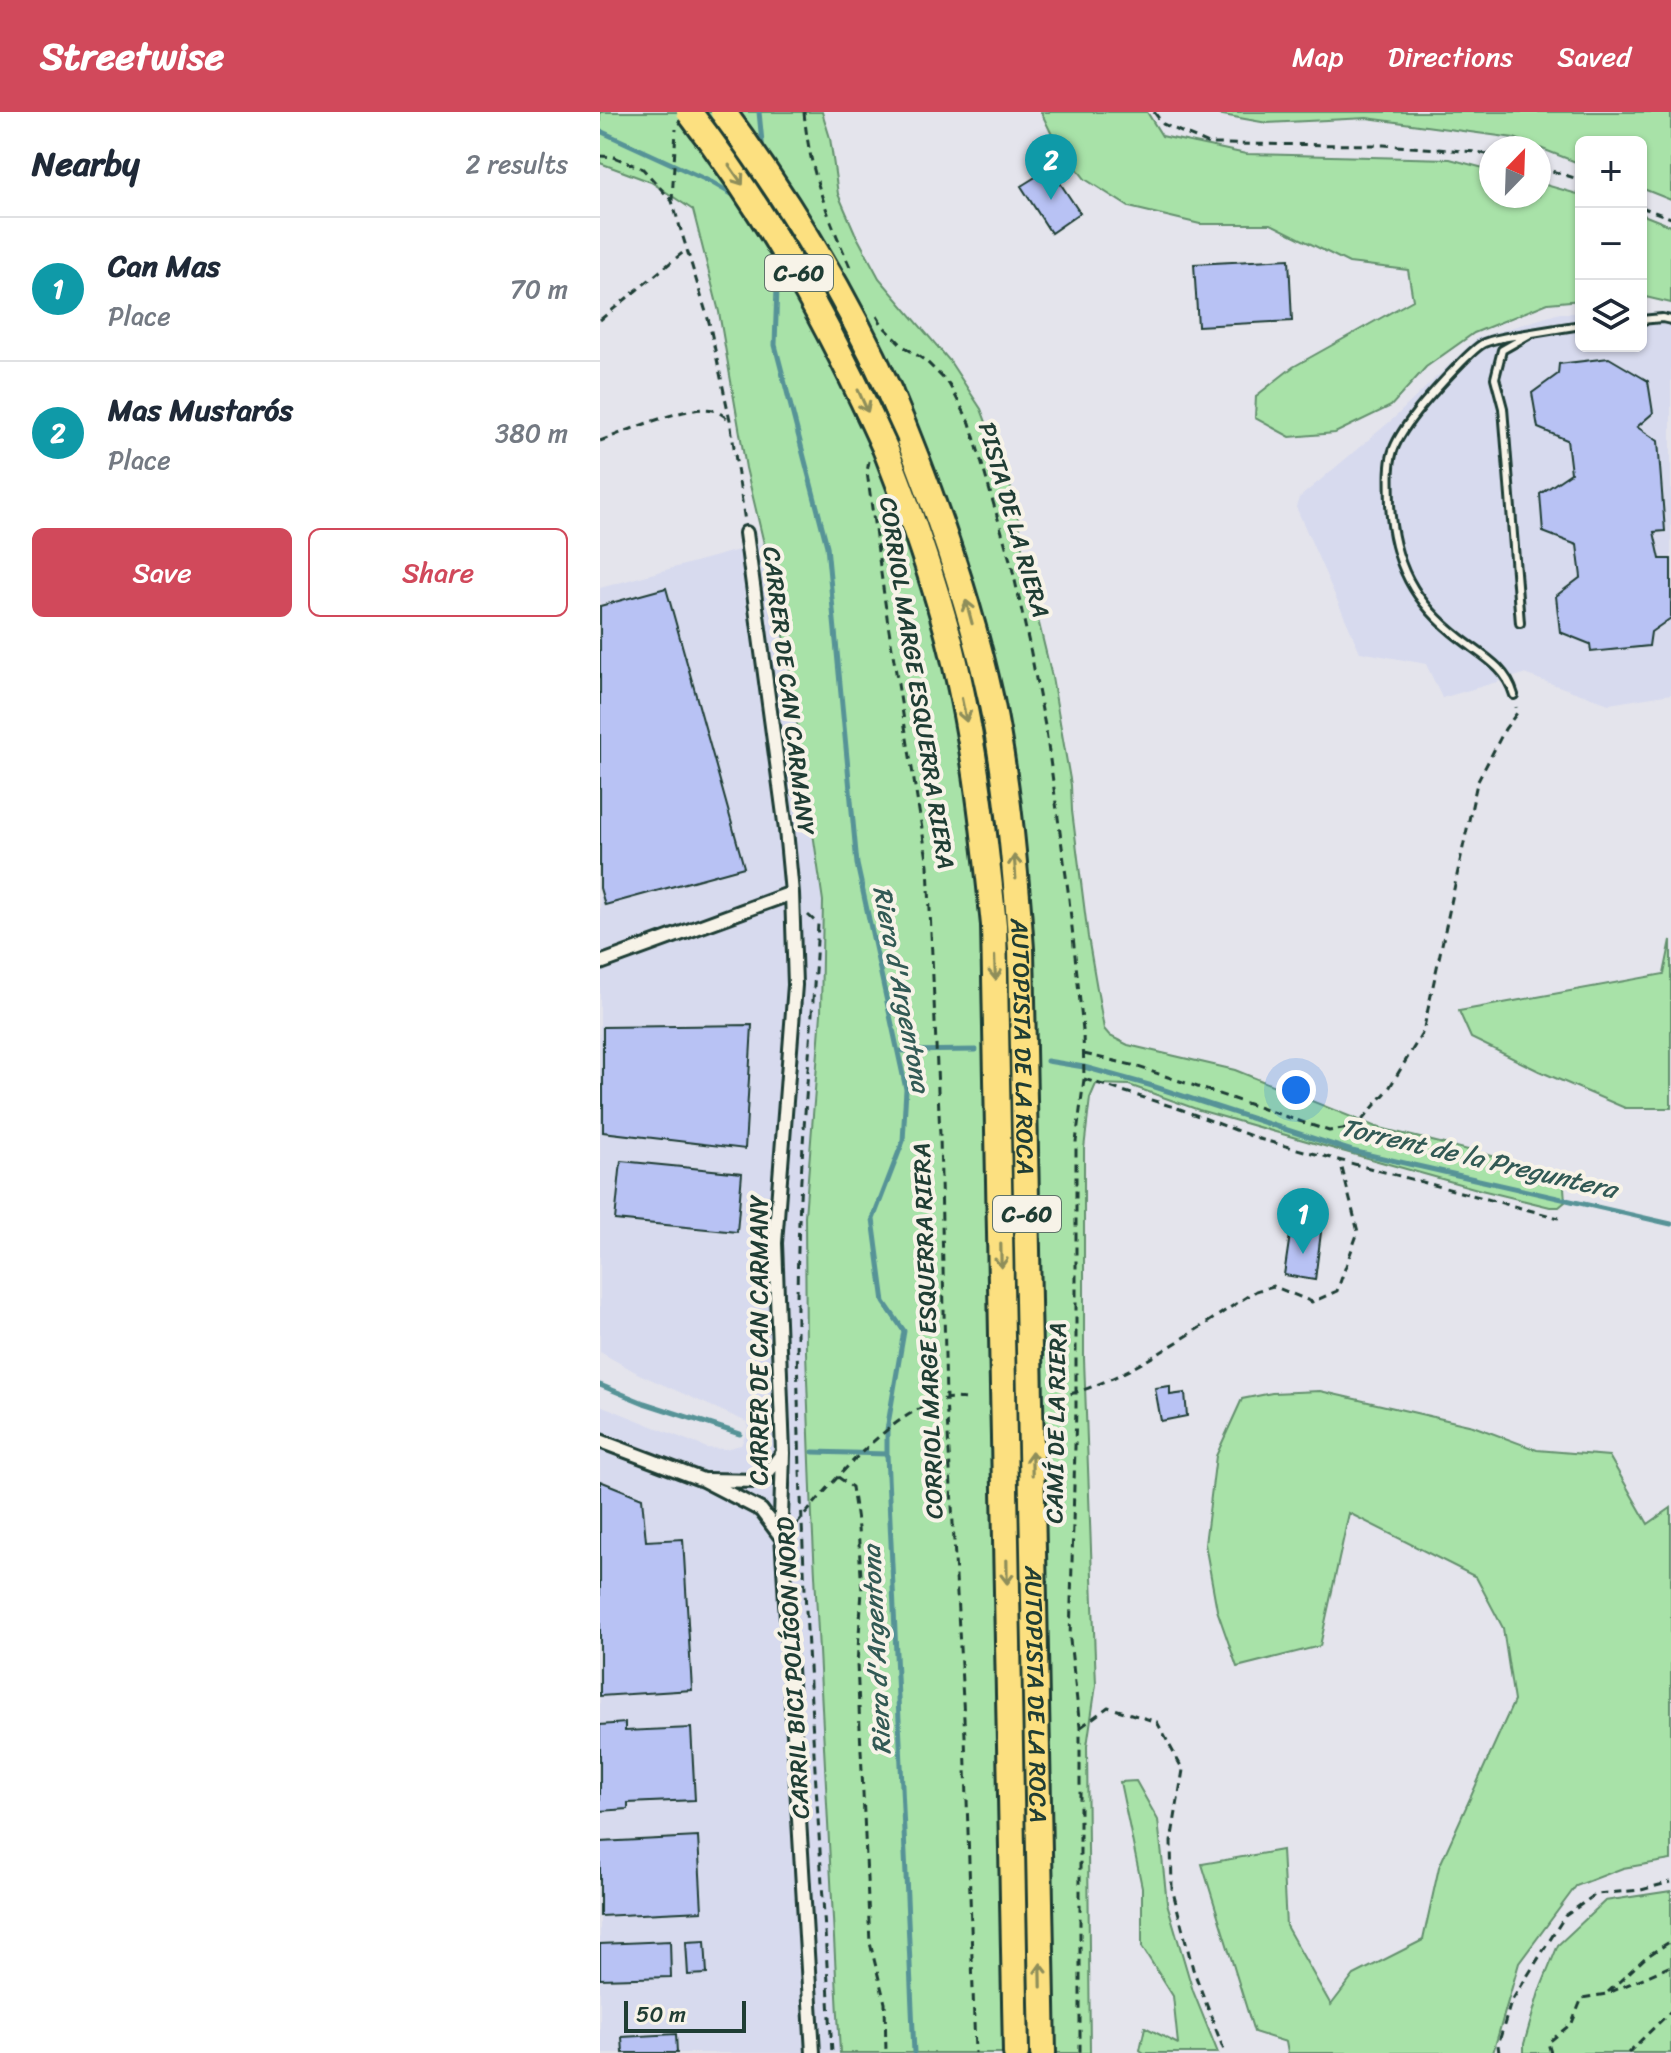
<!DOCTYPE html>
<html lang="en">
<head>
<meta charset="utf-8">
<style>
  body { margin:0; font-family:Sriracha,sans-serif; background:#f2f2f3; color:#1f2937 }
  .controls { position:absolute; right:24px; top:24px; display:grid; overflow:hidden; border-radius:12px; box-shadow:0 2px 6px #0004 }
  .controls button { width:72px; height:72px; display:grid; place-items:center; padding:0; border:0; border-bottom:2px solid #e0e1e3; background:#fff; color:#1f2937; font:40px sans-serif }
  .compass { position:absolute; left:879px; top:24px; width:72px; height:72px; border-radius:50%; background:#fff; box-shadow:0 2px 6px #0004; rotate:23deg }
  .scale { position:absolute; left:24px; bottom:20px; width:122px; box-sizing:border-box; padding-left:8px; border:4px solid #1f3d34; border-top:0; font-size:22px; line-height:28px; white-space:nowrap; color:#1f3d34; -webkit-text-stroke:6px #f7f3e8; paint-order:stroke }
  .you { position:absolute; left:696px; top:978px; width:28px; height:28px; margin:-20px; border:6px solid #fff; border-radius:50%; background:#1a73e8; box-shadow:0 0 0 12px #1a73e833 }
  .badge { display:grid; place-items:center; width:52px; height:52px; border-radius:50%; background:#d1495b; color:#fff; font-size:26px; font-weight:700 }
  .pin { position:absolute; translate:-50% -66px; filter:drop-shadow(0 2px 4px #0008) }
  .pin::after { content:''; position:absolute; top:42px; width:28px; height:24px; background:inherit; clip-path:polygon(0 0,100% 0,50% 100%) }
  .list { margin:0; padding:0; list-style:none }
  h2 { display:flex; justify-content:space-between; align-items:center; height:104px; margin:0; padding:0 32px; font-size:34px }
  h2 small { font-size:26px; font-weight:400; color:#747a83 }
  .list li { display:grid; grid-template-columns:52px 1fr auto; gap:24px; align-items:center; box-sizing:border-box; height:144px; padding:0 32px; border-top:2px solid #e0e1e3 }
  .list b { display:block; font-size:30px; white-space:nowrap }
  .list p { margin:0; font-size:26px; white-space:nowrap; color:#747a83 }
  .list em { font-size:26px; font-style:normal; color:#747a83 }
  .actions { display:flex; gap:16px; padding:24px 32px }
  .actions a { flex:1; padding:18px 0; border:2px solid #d1495b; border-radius:12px; text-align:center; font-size:28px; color:#d1495b }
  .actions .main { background:#d1495b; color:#fff }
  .icon { flex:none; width:44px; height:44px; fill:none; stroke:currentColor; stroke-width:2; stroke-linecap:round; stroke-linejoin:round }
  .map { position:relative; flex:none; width:1071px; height:1941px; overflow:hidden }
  header { display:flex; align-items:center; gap:48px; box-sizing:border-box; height:112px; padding:0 40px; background:#d1495b; color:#fff }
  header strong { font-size:38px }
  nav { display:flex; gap:44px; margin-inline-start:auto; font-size:28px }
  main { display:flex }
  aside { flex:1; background:#fff }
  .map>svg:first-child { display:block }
  .built { fill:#d7daee }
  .green { fill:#a8e2a8; stroke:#64906e; stroke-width:2 }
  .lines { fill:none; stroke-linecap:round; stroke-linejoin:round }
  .stream { stroke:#579397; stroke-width:5 }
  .building { fill:#b8c2f4; stroke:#1f3d34; stroke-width:2 }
  .lane-casing { stroke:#1f3d34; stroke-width:12 }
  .street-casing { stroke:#1f3d34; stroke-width:18 }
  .highway-casing { stroke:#1f3d34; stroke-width:30 }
  .path { stroke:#1f3d34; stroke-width:3; stroke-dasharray:8 6; stroke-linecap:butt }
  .lane { stroke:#f7f3e8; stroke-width:6 }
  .street { stroke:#f7f3e8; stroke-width:12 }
  .highway { stroke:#fce080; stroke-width:24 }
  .highway-bridge-casing { stroke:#1f3d34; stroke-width:30; stroke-linecap:butt }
  .highway-bridge { stroke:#fce080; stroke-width:24 }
  .oneway { stroke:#8e8e5a }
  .labels { text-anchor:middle; stroke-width:8; stroke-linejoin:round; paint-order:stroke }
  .shield { fill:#f7f3e8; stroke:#60746a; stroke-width:2 }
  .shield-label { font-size:22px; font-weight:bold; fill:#1f3d34 }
  .street-label { font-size:24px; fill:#1f3d34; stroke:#f7f3e8 }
  .water-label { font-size:26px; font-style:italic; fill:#325a55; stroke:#f7f3e8 }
</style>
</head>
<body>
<header>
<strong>Streetwise</strong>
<nav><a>Map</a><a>Directions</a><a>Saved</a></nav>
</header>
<main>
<aside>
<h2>Nearby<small>2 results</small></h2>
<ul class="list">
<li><span class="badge" style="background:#0f9aa8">1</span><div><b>Can Mas</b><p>Place</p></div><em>70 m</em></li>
<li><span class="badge" style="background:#0f9aa8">2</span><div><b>Mas Mustarós</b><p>Place</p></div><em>380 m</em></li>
</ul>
<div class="actions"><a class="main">Save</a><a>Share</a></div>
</aside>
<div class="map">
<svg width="1071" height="1941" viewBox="0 0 1071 1941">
  <rect width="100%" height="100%" fill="#e4e4ec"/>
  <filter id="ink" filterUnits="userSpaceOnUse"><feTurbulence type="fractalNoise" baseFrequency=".0125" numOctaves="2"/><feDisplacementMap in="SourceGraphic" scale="16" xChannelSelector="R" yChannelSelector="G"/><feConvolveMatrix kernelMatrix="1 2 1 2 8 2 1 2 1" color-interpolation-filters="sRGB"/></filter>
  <g filter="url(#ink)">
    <path class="built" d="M960 201H981V234H1041V201H1071V582L1009 592 924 562 842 586 826 552 760 540 696 395 699 386 793 307 877 226Z
      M164 431 181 503 223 789 221 902 205 1104 206 1240 212 1405 240 1941H0V1293L107 1336 125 1337 141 1333 148 1317 147 1310 39 1262 0 1240V476Z"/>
    <path class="green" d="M0 0H222L230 26 238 82 255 121 279 166 349 248 381 297 410 373 417 399 424 450 452 565 471 673 472 699 488 825 504 917 510 924 528 933 635 958 776 1015 928 1053 960 1068 964 1075 965 1090 959 1095H950L881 1078 717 1032 599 998 529 973 496 972 490 986 484 1037V1247L496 1573 487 1634 490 1941H240L212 1405 206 1240 205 1104 221 902 223 789 181 503 146 356 119 200 93 98 51 70 0 51Z
      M441 0H547L562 24 646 42 850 47 891 58V84H939V71L981 83V188L948 191 874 221 826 255 791 294 735 321 690 325 655 306 656 284 693 255 813 188 808 158 749 151 671 112H600L529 95 485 67 454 27Z
      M606 0H1071V88L1041 76V30H981V52L914 26 767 6 667 11Z
      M1041 102 1071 114V191L1041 184Z
      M1071 828V996H1025L939 959 871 926 859 899 1064 862Z
      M720 1279 873 1314 937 1338 1009 1344 1048 1412 1071 1396V1748L1023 1756 976 1774 919 1851 893 1941H688L686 1930 654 1920 602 1752 682 1738 686 1814 731 1893 754 1863 823 1828 839 1755 914 1589 903 1516 876 1465 749 1401 720 1534 637 1555 617 1498 605 1432 616 1344 642 1287 672 1281Z
      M536 1669 558 1708 567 1791 593 1879 618 1941H544L540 1938 545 1915 578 1932 573 1884 542 1835V1775L520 1670Z
      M1071 1779V1941H924V1932L939 1880 958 1833 1005 1789Z"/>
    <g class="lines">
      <path class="stream" d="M159 0 163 40
        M0 19 111 70 137 85
        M173 142 177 175 175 233 227 434 257 752 306 977 303 1029 273 1107 284 1190 304 1219 287 1318V1342L314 1941
        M298 939 376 938
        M447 949 484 955 549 973 752 1039 1071 1112
        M0 1273 44 1291 140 1322
        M213 1340 287 1342"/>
    </g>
    <path class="building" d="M450 56 480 101 451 121 421 74Z
      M689 147 692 209 598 214 594 152Z
      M1009 246 1048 269 1053 301 1037 315 1058 329 1065 419 1054 420 1060 447H1071V506L1051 520 1049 534 991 540 990 532 960 520 956 484 981 465 977 433 943 420 940 382 971 361 967 328 938 316 932 281 958 262 959 252Z
      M66 476 144 755 5 793 0 776V494Z
      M152 913 145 1037 3 1020V915Z
      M21 1049 142 1061 137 1120 15 1108Z
      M691 1116 721 1120 715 1168 684 1163Z
      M570 1274V1283L585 1281 587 1304 561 1309 555 1276Z
      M0 1369 42 1386 46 1429 83 1427 92 1578 0 1584Z
      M25 1611V1619L91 1616 95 1688 28 1691V1697L0 1699V1613Z
      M98 1725 102 1799 0 1804V1730Z
      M70 1829 71 1865 0 1867V1832Z
      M105 1829 107 1862 88 1863 86 1830Z
      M76 1922 77 1941H23L22 1925Z"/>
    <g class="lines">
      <g class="lane-casing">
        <path id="lane" d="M1041 208 1062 206 1071 208
          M920 511 903 296 895 266 902 238 932 221 981 213
          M914 583C906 555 883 544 861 527 814 491 793 451 790 392 789 346 787 338 816 301 826 288 871 237 884 231 897 225 917 224 932 221"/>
      </g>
      <g class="street-casing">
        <path id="street" d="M146 421 186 718 192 781 195 873 175 1131 183 1341 181 1406 213 1941
          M0 851 192 781
          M0 1329 103 1368 161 1398 182 1426
          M106 1368 161 1369 182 1342"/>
      </g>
      <g class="highway-casing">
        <g id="highway">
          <path id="s1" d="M290 281C332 381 368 482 391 588 408 670 415 754 421 837L443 1941"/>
          <path d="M285 336C309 397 331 459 348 522 373 617 384 715 394 813L416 1941"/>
        </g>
      </g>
      <path class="path" d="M204 0C209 58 227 102 250 155
        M554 0 563 12 609 32 784 33 877 40 891 43
        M0 44 14 45 43 57 72 89 109 210 130 308 145 410
        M939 55 981 68
        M72 89 76 17
        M1041 95 1071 106
        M277 204 283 214 303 234 326 249 349 272 370 311 412 455 430 536 446 619 468 778 483 918 484 967 476 1030V1296L470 1528 480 1615V1941
        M0 208 86 138
        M0 329C25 320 88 292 113 298 118 299 125 305 130 308
        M269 349 267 360 288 512 328 753 340 1023 346 1287 365 1624 375 1941
        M208 803 218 812C210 947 196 1082 197 1217 199 1458 219 1700 232 1941
        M484 942 532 953 729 1019 756 1015 788 978 823 920 877 671 905 617 917 601 916 595
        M484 967 580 997 659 1027 959 1106
        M457 1285C524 1272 598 1215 656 1179L673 1174 712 1190 737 1179 758 1120 740 1048
        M238 1365 252 1375 258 1416 262 1479 257 1552 270 1831 285 1891 286 1941
        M196 1413C232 1371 290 1299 345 1287 352 1285 362 1287 370 1287
        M481 1615 508 1595 557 1610 583 1658 571 1730 572 1776 593 1857 625 1941
        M1008 1880 1046 1845 1071 1829
        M899 1941 898 1933 911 1890 965 1804 996 1782 1041 1778 1071 1770
        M951 1941 948 1931 972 1911 982 1886 1006 1882 1071 1854
        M1028 1941 1071 1899"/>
      <use href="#lane" class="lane"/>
      <use href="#street" class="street"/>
      <use href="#highway" class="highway"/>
      <g class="highway-bridge-casing">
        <path id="highway-bridge" d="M89 0C170 105 230 215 285 336
          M123 0C188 88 245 181 290 281"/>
      </g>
      <use href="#highway-bridge" class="highway-bridge"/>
    </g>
    <defs><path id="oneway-shaft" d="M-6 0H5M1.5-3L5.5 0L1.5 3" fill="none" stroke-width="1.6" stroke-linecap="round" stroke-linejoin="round" transform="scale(2)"/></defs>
    <g class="oneway">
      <use href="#oneway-shaft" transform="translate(136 63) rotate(55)"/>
      <use href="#oneway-shaft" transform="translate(263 289) rotate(66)"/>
      <use href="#oneway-shaft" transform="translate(369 500) rotate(-105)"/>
      <use href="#oneway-shaft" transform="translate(364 598) rotate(78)"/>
      <use href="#oneway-shaft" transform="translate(415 755) rotate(-94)"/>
      <use href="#oneway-shaft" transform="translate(395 856) rotate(88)"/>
      <use href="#oneway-shaft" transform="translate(401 1144) rotate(89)"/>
      <use href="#oneway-shaft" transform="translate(432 1351) rotate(-91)"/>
      <use href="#oneway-shaft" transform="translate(407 1460) rotate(89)"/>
      <use href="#oneway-shaft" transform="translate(441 1863) rotate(-91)"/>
    </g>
  </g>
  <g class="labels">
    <g class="shield">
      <rect x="165" y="143" width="68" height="36" rx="6"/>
      <rect x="393" y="1084" width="68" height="36" rx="6"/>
    </g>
    <g class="shield-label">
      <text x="199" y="169">C-60</text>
      <text x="427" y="1110">C-60</text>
    </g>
    <g class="street-label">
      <text transform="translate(414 408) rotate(74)" y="8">PISTA DE LA RIERA</text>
      <text transform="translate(317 571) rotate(81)" y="8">CORRIOL MARGE ESQUERRA RIERA</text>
      <text transform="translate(189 579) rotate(83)" y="8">CARRER DE CAN CARMANY</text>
      <text dy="8" stroke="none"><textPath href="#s1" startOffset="672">AUTOPISTA DE LA ROCA</textPath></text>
      <text transform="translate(328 1219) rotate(-92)" y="8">CORRIOL MARGE ESQUERRA RIERA</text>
      <text transform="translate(159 1228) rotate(-90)" y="8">CARRER DE CAN CARMANY</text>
      <text transform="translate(456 1311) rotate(-89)" y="8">CAMÍ DE LA RIERA</text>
      <text transform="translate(193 1556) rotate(-93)" y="8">CARRIL BICI POLÍGON NORD</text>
      <text dy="8" stroke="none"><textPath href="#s1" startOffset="1320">AUTOPISTA DE LA ROCA</textPath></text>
    </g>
    <g class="water-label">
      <text transform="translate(302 877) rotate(79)" y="9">Riera d'Argentona</text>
      <text transform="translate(879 1046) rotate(13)" y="9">Torrent de la Preguntera</text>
      <text transform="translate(276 1538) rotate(-93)" y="9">Riera d'Argentona</text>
    </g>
  </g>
</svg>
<div class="controls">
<button>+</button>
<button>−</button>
<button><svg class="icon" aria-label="layers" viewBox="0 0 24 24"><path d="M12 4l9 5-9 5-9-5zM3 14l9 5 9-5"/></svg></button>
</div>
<svg class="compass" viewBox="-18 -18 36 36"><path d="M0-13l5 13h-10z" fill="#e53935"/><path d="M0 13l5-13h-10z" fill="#747a83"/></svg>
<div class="scale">50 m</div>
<div class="you"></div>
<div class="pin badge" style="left:703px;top:1142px;background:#0f9aa8">1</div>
<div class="pin badge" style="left:451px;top:88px;background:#0f9aa8">2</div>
</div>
</main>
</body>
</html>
